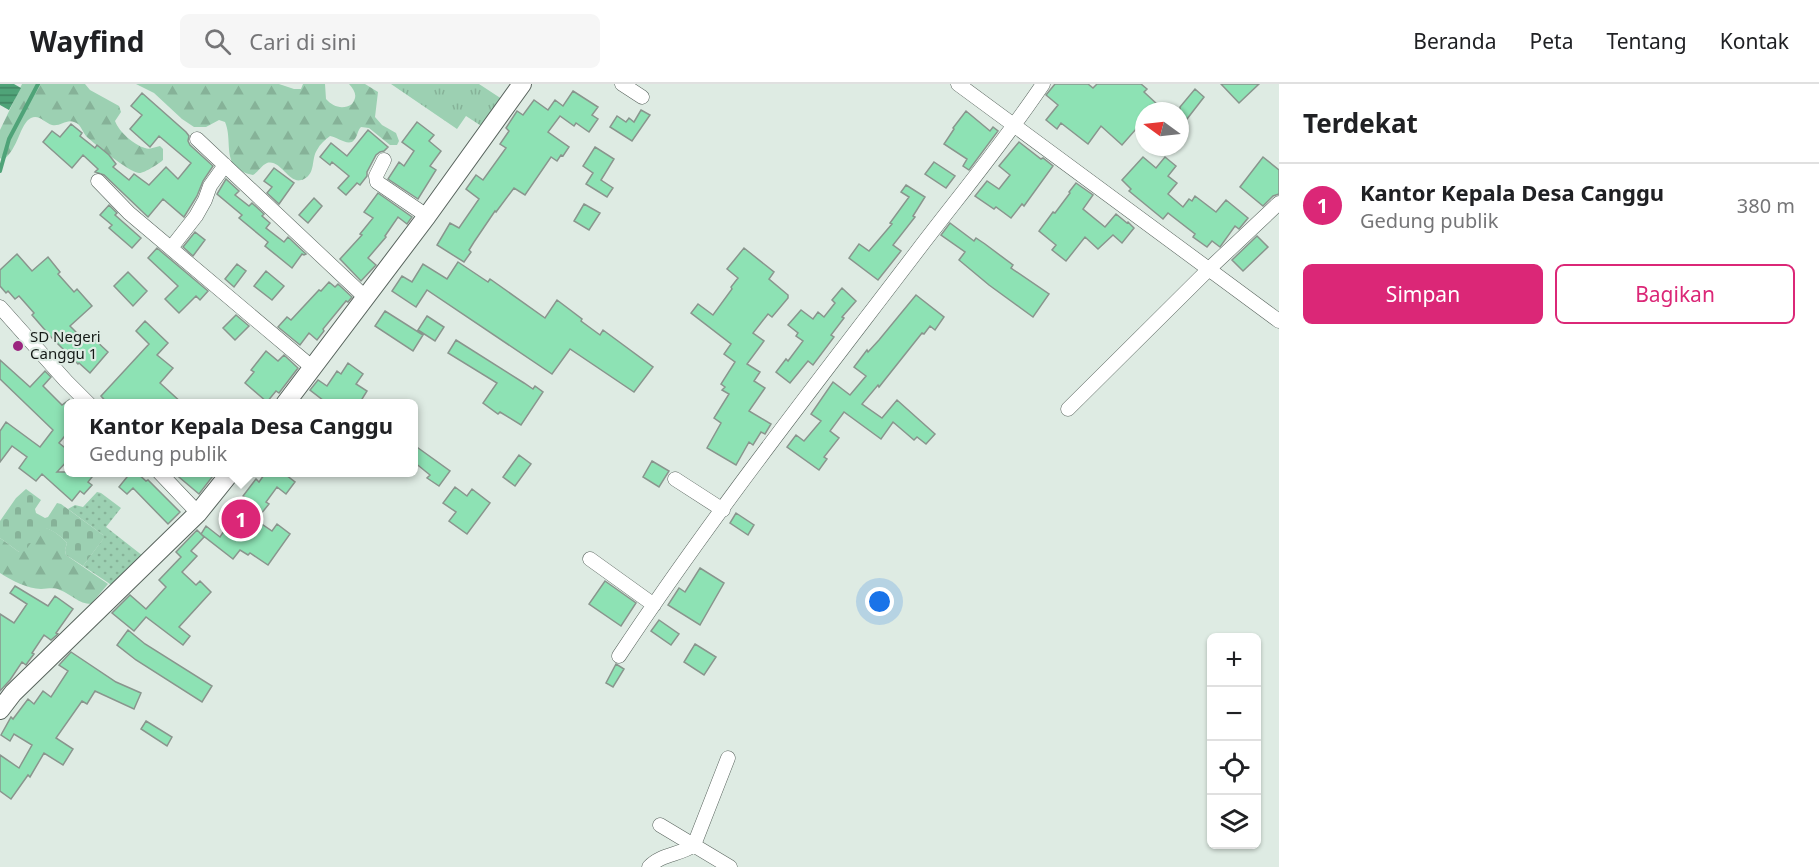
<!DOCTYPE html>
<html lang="id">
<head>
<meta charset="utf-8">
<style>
  body { margin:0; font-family:"Noto Sans",sans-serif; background:#f6f6f6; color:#202124 }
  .controls { position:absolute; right:18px; bottom:18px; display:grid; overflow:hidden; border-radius:9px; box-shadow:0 2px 4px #0004 }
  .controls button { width:54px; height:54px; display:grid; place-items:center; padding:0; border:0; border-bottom:2px solid #e0e0e0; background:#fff; color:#202124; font:30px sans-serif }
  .compass { position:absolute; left:1135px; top:18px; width:54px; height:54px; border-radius:50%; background:#fff; box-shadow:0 2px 4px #0004; rotate:285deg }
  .you { position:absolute; left:880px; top:518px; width:21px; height:21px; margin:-15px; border:4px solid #fff; border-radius:50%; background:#1a73e8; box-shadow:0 0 0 9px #1a73e833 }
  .badge { display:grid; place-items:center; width:39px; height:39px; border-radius:50%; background:#db2777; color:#fff; font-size:20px; font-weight:700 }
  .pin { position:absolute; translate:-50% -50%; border:3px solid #fff; box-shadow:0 2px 6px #0006 }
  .popup { position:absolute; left:64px; top:315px; width:354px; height:78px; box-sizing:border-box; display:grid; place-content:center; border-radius:9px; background:#fff; filter:drop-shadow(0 2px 4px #0005); font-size:20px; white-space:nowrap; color:#757577 }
  .popup b { font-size:22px; color:#202124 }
  .popup::after { content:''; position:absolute; left:50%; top:100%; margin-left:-12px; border:12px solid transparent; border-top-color:#fff }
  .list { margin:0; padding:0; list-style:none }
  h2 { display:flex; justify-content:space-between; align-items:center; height:78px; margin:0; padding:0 24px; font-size:26px }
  h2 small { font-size:20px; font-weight:400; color:#757577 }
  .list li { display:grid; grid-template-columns:39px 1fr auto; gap:18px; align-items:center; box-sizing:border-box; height:84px; padding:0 24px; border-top:2px solid #e0e0e0 }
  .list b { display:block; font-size:22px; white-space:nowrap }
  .list p { margin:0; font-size:20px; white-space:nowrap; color:#757577 }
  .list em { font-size:20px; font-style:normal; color:#757577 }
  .actions { display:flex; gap:12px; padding:18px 24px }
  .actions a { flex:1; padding:14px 0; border:2px solid #db2777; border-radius:9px; text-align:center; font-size:21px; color:#db2777 }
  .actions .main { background:#db2777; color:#fff }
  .icon { flex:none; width:33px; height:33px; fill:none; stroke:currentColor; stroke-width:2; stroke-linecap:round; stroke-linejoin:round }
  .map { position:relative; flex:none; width:1279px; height:783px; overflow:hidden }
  header { display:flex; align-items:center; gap:36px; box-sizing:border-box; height:84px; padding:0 30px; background:#fff; border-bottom:2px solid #e0e0e0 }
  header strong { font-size:28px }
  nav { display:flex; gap:33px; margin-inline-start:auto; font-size:21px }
  .search { width:420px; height:54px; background:#f6f6f6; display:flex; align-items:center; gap:15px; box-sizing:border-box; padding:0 21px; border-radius:9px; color:#757577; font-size:22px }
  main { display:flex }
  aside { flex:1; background:#fff }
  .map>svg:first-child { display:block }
  .grass { fill:url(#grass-dots) }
  .forest { fill:url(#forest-firs) }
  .cemetery { fill:url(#cemetery-stones) }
  .park { fill:url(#park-tufts) }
  .water { fill:url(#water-rules) }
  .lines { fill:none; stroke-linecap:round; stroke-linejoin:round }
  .stream { stroke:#4fa378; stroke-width:4 }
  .building { fill:#8de2b4; stroke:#89958d; stroke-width:1.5 }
  .street-casing { stroke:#58635d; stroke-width:15 }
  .secondary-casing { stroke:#58635d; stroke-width:20 }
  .street { stroke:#fff; stroke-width:14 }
  .secondary { stroke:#fff; stroke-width:18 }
  .poi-dot { fill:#9b257f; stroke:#deebe3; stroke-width:2 }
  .labels { text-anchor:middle; stroke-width:4.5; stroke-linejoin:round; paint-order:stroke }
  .poi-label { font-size:15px; fill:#151a17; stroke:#deebe3; text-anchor:start }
</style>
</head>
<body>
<header>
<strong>Wayfind</strong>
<div class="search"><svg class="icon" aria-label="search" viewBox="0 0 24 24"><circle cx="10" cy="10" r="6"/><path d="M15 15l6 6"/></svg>Cari di sini</div>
<nav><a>Beranda</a><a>Peta</a><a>Tentang</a><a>Kontak</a></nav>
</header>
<main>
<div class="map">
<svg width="1279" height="783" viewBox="0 0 1279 783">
  <defs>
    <pattern id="grass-dots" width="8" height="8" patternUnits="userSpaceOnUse" patternTransform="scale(1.5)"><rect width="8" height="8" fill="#9cd0b2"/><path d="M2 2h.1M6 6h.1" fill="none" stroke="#86b298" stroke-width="1.8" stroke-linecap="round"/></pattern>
    <pattern id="forest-firs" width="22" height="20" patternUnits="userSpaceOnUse" patternTransform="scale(1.5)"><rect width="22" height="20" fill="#9cd0b2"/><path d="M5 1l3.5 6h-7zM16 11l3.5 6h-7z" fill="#86b298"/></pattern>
    <pattern id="cemetery-stones" width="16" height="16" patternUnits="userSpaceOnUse" patternTransform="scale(1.5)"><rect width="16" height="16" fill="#9cd0b2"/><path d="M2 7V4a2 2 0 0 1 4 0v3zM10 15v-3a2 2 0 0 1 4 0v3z" fill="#86b298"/></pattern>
    <pattern id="park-tufts" width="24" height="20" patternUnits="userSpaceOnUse" patternTransform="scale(1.5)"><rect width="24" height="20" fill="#9cd0b2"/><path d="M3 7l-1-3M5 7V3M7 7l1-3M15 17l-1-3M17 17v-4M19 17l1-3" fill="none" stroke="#86b298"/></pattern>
    <pattern id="water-rules" width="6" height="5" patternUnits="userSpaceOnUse" patternTransform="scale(1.5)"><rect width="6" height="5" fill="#4fa378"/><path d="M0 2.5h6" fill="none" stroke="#408461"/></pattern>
  </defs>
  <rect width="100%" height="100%" fill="#deebe3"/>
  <path class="grass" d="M97 408 101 409 121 424 106 443 143 472 113 502 83 482 103 455V451L68 425 75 421 83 423Z"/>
  <path class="forest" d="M22 0H85L90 6 119 22 121 28 115 37C119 48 134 61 145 64 150 66 155 63 160 62L163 65V76C160 79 143 90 139 89 129 88 94 60 86 52 82 47 81 40 74 38 66 35 60 43 52 41 45 39 39 30 31 34 20 39 18 66 3 76L0 74V46Z
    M136 0H279L294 5H301L303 0H325L326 15C333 23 343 26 352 20 358 12 355 7 349 0H365L378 8 375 33 382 41 396 49 399 57 397 61H390L369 44 361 43C357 47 358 52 354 56 349 63 337 53 330 52 325 56 320 60 317 66 311 75 316 89 304 95 289 103 282 75 267 79 262 81 258 88 253 91 219 84 234 59 225 38L219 36 206 43H194L182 35 154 9Z
    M42 443C51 444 61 452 67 459L65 466 66 471 108 500 91 520C79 520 71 510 60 506 53 503 48 505 41 505 28 505 11 496 0 489V454L19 468Z"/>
  <path class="cemetery" d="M26 405 41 416 35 425 36 429 45 434 48 433 57 419 61 420 103 451 104 454 83 482 66 471 65 466 67 459C61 452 51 444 42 444L25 467 19 468 0 454V437L16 414Z"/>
  <path class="park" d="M391 0H479L508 19 489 47 466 32 457 45Z"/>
  <path class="water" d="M0 0H14L21 4 9 26 0 21Z"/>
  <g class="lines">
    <path class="stream" d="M0 87 9 55 38 0"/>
  </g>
  <path class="building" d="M1055 0H1088L1093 4 1097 0H1141L1147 5 1144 8 1158 21 1152 27H1144V36L1122 61 1101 42 1088 60 1061 39 1057 45 1046 36 1058 21 1046 11Z
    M1221 0H1259L1239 19Z
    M1195 5 1204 13 1180 44V23Z
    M573 7 598 23 592 31 598 35 589 48 576 39 574 42 560 32 548 48 569 63 563 72 561 71 557 77 551 73 525 111 514 104 496 128 495 127 474 158 469 166 471 168 464 178 437 161 450 139 459 144 479 115 466 105 476 91 483 96 506 64 500 60 509 47 506 44 517 27 523 31 534 16 548 26 555 16 563 22Z
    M142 9 186 48 189 52 188 57 190 61 213 82 203 97 197 112 184 133 163 115 148 133 104 91 95 88 98 85 83 71 72 84 43 58 52 47 60 53 71 40 82 49 80 52 95 64 97 61 109 71 116 80 113 83 129 96 134 90 149 101 166 83 178 95 191 79 159 52 150 63 130 45 142 31 131 22Z
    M641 26 650 31 632 57 610 43 617 32 626 38 629 34 634 38Z
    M966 27 990 47 993 43 998 47 969 86 963 82 967 75 944 60 954 45 953 44Z
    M417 38 434 51 429 57 441 67 430 82 436 86 418 115 388 95 399 78 404 82 414 67 402 58Z
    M368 46 388 63 384 67 380 68 376 71 367 88V92L360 101 357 99 346 111 338 104 349 92 332 78 330 81 320 73 331 59 347 72Z
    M1019 58 1041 75 1043 74 1053 82 1024 122 1022 120 1011 134 996 123 994 125 975 112 987 97 999 105 1010 91 999 82Z
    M595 63 614 75 601 96 613 104 607 113 586 100 593 89 583 82Z
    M1143 73 1156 84 1165 73 1176 82 1168 92 1177 99 1168 110 1183 123 1189 115 1192 117 1195 112 1216 128 1226 116 1248 134 1239 145 1235 142 1220 163 1212 157 1207 163 1193 153 1195 150 1168 129 1163 135 1129 107 1131 105 1122 96Z
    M1263 73 1279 86V110L1273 112 1263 122 1240 103Z
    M934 78 955 92 946 104 925 90Z
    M274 84 294 99 279 120 267 109 272 103 264 97Z
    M226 95 239 107 235 111 249 122 252 119 264 130 262 132 270 139 266 144 284 158 288 153 306 170 304 171 302 170 292 184 265 162 268 158 239 134 242 131 217 110Z
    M1076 99 1093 111 1083 125 1105 143 1116 130 1127 139 1128 138 1134 144 1122 159 1113 151 1098 165 1085 153 1066 177 1052 166 1056 161 1039 147 1053 128 1055 129 1070 109 1069 108Z
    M906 101 925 113 913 132 915 133 893 161 901 167 878 196 849 174 859 160 869 167 892 140 890 139 909 113 901 108Z
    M378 109 412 133 407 140 398 133 385 152 386 153 368 174 376 181 361 197 340 175 362 151 360 150 373 134 364 128Z
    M314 114 322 122 308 139 299 131Z
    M584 120 600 129 589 146 574 137Z
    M109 121 117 129 115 131 141 154 132 164 109 144 112 141 100 131Z
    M950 139 974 157 976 154 985 160 1013 181 1011 184 1049 210 1033 233 989 201 959 176 965 168 941 151Z
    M195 148 205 156 193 172 183 163Z
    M1257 152 1268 163 1243 187 1232 176Z
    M157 164 208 207 200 216 196 212 179 229 165 215 178 202 148 174Z
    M744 164 774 188 769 195 788 211V214L772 233 768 230 753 249 764 257 747 280 760 288 754 297 765 304 749 327 771 340 765 350 761 348 753 361 749 358 736 381 707 364 721 339 714 334 729 310 722 306 725 303 721 300 735 278 724 270 731 260 691 229 698 220 713 231 732 205 731 203 738 194 727 185Z
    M17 170 32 187 48 173 60 188 58 190 74 208 77 205 92 222 70 242 87 259 92 253 108 268 90 289 79 279 78 280 51 253 32 231 34 229 19 212 15 215 8 207 6 209 0 202V186Z
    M458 178 488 198 490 195 545 234 557 216 582 235 581 237 600 251 603 246 653 283 634 308 570 265 552 290 427 206 416 223 392 207 402 192 412 198 423 180 447 195Z
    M237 180 246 187 234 203 225 195Z
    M266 187 284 202 272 216 254 202Z
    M128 188 147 207 133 222 114 202Z
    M329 198 335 203 338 200 352 213 348 218 346 217 323 245 324 247 317 256 309 249 300 261 278 243 287 233 291 236 319 206 321 207Z
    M842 204 856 217 842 233 844 234 831 251 834 253 813 281 808 277 790 299 776 288 786 275 788 277 803 257 796 252 798 249 788 241 801 226 813 235 818 228 824 233 835 219 832 216Z
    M916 211 944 233 935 246 930 242 924 250 922 249 879 303 878 301 862 320 882 334 897 316 935 350 926 360 917 353 914 356 893 338 881 355 844 328 830 347 839 354 824 373 827 375 819 386 787 363 796 351 804 357 821 337 811 330 833 298 850 311 866 292 854 283 867 266 868 268 879 256Z
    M385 227 423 251 413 267 375 242Z
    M236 231 249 242 235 256 223 244Z
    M427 232 444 243 435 257 418 246Z
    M145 237 168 259 157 271 173 284 160 299 183 320H108L101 312 149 260 136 247Z
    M456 256 524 299 533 305 535 302 543 308 521 341 500 328 498 330 483 319 497 299 448 269Z
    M266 267 278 277 284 271 298 284 279 309 276 307 267 318 245 299 254 288 251 286Z
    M0 276 30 303 45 287 51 293 43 302 62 321 69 316V347L59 359 69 367V375L57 388H96L88 398 92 401 84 410 80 407 72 417 42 390 36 397 19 384 27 373 12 362 0 378V347L6 338 40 363 53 346 0 295Z
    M348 279 363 290 356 300 367 307 359 320H328L310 306 318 296 327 302 337 287 341 290Z
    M414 361 450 387 439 402 427 394 430 391 414 378Z
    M519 371 531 380 515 402 503 393Z
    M652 377 669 387 659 403 643 393Z
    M131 388H136L146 397 148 396 180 428 168 440 133 404 127 410 119 403Z
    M173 388H216L199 410Z
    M266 388H282L295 398 286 410 277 403 266 418 269 420 256 436 272 447 277 440 290 450 268 481 250 469 248 471 240 466 233 475 201 450 206 442 220 453 246 414 243 412 256 395 259 398Z
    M455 403 467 412 472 405 490 419 467 450 449 437 456 428 443 419Z
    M736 429 754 441 748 451 730 439Z
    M197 446 204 453 191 467 197 472 182 488 196 501 200 497 211 508 179 543 190 552 183 561 146 533 134 547 112 529 130 511 146 525 166 503 159 496 181 473 176 468Z
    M700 484 724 499 700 541 668 521 679 504 685 508Z
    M605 497 636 519 621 542 589 520Z
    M15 502 48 522 55 512 73 525 56 549 58 550 51 556 44 551 32 569 34 570 28 578 26 581 22 578 10 596 0 607V530L14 539 27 520 10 509Z
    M659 536 679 550 671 561 651 547Z
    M128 546 145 560 212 602 202 618 136 576 117 561Z
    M695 560 716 573 704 591 684 578Z
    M71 568 116 598 141 609 134 625 95 607 87 620 82 617 56 654 73 665 63 681 44 669 30 693 28 691 11 715 0 707V671L19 684 32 661 14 650 10 657 1 651 11 633 13 635 28 615 34 620 43 607 51 613 68 587 59 581Z
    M616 580 624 585 613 603 606 599Z
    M146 637 172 653 167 662 141 645Z"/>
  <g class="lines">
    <g class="street-casing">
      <path id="street" d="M622 0 642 13
        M958 0 1279 237
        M197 55 366 214
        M384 76 376 92 377 98 427 132
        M98 97 129 129 313 284
        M171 164 196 132 205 116 210 102 225 81
        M0 223 66 297 89 320
        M1068 325 1210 184 1279 119
        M159 388 198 429
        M675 395 723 426
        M590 475 654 521
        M619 572C712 432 816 300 918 166 960 111 1004 58 1043 0
        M660 741 730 783
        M649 783C661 770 680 771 694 761L728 674"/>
    </g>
    <g class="secondary-casing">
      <path id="secondary" d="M285 320 427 132 522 0
        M0 626 13 609 198 429 231 388"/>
    </g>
    <use href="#street" class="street"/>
    <use href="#secondary" class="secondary"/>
  </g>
  <circle class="poi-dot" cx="18" cy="262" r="6"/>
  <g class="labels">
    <g class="poi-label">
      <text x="30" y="258">SD Negeri<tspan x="30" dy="17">Canggu 1</tspan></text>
    </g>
  </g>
</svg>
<div class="controls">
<button>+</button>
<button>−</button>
<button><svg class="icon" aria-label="locate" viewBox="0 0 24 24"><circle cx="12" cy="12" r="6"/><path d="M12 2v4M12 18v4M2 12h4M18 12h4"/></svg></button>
<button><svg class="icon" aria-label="layers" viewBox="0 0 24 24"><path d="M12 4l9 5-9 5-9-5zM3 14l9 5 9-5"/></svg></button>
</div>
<svg class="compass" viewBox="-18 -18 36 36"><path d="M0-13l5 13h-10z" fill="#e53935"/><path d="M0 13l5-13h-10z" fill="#757577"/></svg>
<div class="you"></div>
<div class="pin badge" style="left:241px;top:435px">1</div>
<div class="popup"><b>Kantor Kepala Desa Canggu</b>Gedung publik</div>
</div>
<aside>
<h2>Terdekat<small></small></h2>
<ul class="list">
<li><span class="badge">1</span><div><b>Kantor Kepala Desa Canggu</b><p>Gedung publik</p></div><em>380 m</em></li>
</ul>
<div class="actions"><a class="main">Simpan</a><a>Bagikan</a></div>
</aside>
</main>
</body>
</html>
